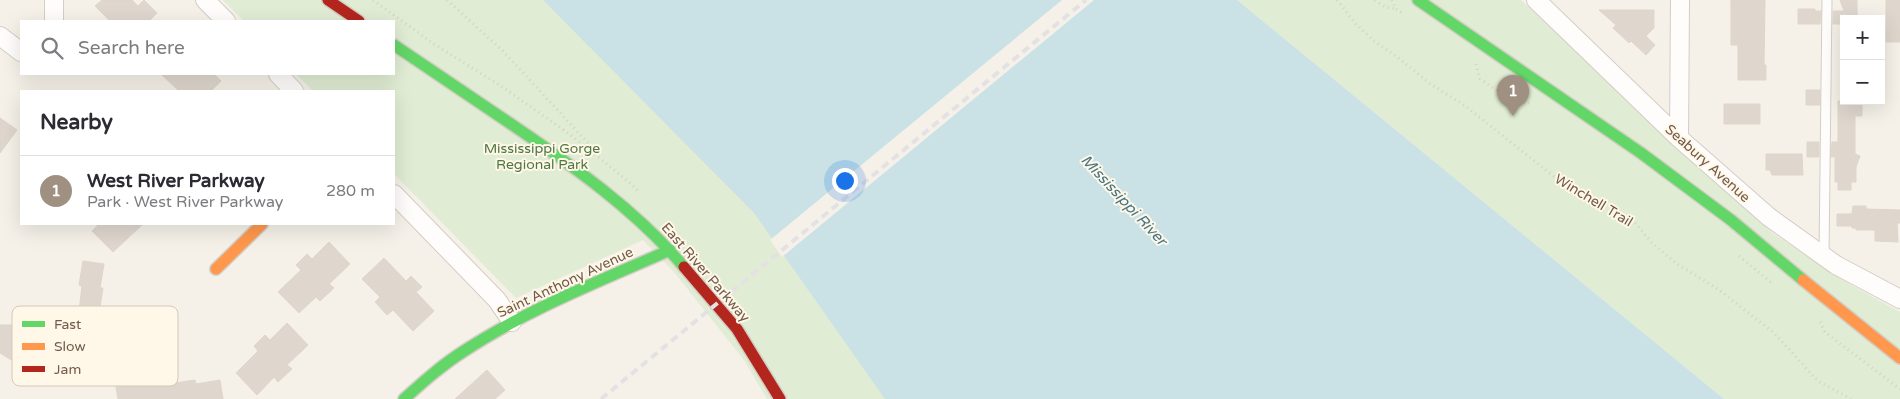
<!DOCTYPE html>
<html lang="en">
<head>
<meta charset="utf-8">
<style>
  body { margin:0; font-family:"Varela Round",sans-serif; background:#f7f7f7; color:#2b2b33 }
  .controls { position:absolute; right:15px; top:15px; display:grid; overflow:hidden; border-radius:0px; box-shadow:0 5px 20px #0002 }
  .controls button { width:45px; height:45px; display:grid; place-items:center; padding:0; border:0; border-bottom:1px solid #e1e1e2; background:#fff; color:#2b2b33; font:25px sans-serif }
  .you { position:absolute; left:844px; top:180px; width:18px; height:18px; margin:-12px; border:4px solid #fff; border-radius:50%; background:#1a73e8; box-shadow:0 0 0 8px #1a73e833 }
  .badge { display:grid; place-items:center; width:32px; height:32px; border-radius:50%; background:#a09081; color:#fff; font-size:16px; font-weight:700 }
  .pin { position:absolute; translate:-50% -41px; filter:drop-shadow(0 1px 2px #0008) }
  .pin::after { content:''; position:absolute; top:26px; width:18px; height:15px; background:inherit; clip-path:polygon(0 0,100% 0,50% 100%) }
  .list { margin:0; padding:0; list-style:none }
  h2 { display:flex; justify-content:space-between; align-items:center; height:65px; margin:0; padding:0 20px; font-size:21px }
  h2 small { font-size:16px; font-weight:400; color:#7c7c81 }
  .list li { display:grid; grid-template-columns:32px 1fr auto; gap:15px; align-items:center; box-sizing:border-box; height:70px; padding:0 20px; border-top:1px solid #e1e1e2 }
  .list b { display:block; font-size:19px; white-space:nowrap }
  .list p { margin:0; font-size:16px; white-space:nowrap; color:#7c7c81 }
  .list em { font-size:16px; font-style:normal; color:#7c7c81 }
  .icon { flex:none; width:28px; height:28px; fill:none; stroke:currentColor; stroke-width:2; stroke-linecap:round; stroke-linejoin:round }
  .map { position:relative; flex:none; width:1900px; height:399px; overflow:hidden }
  .search { position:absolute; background:#fff; box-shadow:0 5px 20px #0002; left:20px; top:20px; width:375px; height:55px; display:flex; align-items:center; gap:12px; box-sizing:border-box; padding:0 18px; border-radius:0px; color:#7c7c81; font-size:19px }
  .panel { position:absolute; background:#fff; box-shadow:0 5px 20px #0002; left:20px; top:90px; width:375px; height:135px; border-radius:0px }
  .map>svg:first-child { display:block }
  .green { fill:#e0ecd3 }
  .water { fill:#cae2e5 }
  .pier { fill:#f5f1e8 }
  .building { fill:#dfd7ce; stroke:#ded5cb }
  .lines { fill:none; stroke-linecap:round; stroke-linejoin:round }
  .lane-casing { stroke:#d4cdc5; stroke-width:11 }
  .street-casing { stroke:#d4cdc5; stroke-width:20 }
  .fast-casing { stroke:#d3cdc4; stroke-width:14 }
  .slow-casing { stroke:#d3cdc4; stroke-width:14 }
  .jam-casing { stroke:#d3cdc4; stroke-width:14 }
  .path { stroke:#d7d0c9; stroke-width:3; stroke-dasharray:1 4; stroke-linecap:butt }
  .lane { stroke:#fefdfc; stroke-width:9 }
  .street { stroke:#fefdfc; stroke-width:18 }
  .fast { stroke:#63d668; stroke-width:11 }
  .slow { stroke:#ff974d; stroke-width:11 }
  .jam { stroke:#b3261e; stroke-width:11 }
  .rail { stroke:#e4e1e4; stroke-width:4; stroke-dasharray:8 5; stroke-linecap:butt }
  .labels { text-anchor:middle; stroke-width:4; stroke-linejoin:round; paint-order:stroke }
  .park-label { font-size:14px; fill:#4e7842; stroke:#fff7e8 }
  .street-label { font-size:14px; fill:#725b4a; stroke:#fff7e8 }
  .water-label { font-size:15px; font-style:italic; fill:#447685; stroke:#fff7e8 }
  .key { fill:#fff7e8; stroke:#d5c8b9; stroke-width:1 }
  .key-label { font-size:14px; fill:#725b4a }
</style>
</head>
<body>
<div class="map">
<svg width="1900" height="399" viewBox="0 0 1900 399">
  <rect width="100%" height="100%" fill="#f5f1e8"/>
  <path class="green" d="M223 0H550L757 200 900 399H767L744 360 674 272 643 240 516 298 394 174V91H313L296 74H394V21H244Z
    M1237 0H1521L1772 233 1851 285 1900 312V399H1724Z"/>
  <path class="water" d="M543 0H1237L1724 399H885L754 213Z"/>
  <path class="pier" d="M1062 0H1094L782 257 770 240Z"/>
  <path class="building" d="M102 0H132L138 6 144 0 157 13 149 21H110L95 6Z
    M1731 0H1765L1764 65H1766V80H1738V45H1731Z
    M1840 0H1857V19H1847Z
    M1886 0H1900V42H1886Z
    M1798 9H1815V11H1821L1820 24H1798Z
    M1599 10H1654V28L1646 36 1655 45 1646 55 1631 41 1629 43 1613 28 1616 25Z
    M1833 11H1844V24H1833Z
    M161 74H214L221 81 211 91H179Z
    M1806 90H1820V105H1806Z
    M1838 101H1862V116H1855V154L1860 156 1856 167V182H1851V190H1838V182H1835V157H1831L1832 142H1838Z
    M1724 104H1760V124H1724Z
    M0 118 17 130 0 153Z
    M1807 142H1819V157H1807Z
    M1766 154H1802L1803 175H1772L1770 170H1766Z
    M1853 206H1866V209L1900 210V223H1897L1898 242 1875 241V230H1856V228H1852V226H1837V214H1852Z
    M99 224H143L113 252 92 231Z
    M329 242 350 264 329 284 334 288 320 301 316 297 299 313 278 292 301 270 296 265 307 254 312 259Z
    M384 258 406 281 411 276 422 287 416 292 434 311 413 331 393 310 387 315 375 302 380 297 362 279Z
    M83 261 104 264 100 288H103L99 313H102L98 340H100L96 367 75 364 79 339 76 338 82 286 79 285Z
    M287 323 308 345 287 365 292 369 278 382 274 377 257 395 236 373 258 351 254 346 265 335 270 340Z
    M0 325H49V363L18 364 0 353Z
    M487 370 505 390 495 399H455Z
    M195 380 196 384 220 380 223 399H118L116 387 144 382V385L169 381V384Z"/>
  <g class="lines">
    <g class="lane-casing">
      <path id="lane" d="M1824 256 1827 0"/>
    </g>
    <g class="street-casing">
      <path id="street" d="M205 0 226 21
        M1536 0 1679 138 1769 217 1836 265 1900 299
        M54 21V0
        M0 36 21 52
        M278 74 294 91
        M1679 138 1680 0
        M394 194 497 300 512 322"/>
    </g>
    <g class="fast-casing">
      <path id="fast" d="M1418 0 1641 153 1731 220 1803 280
        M394 45C433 71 472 98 511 124 573 166 636 210 684 267
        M404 399C423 382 442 365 464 351 528 309 600 281 670 250"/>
    </g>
    <g class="slow-casing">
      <path id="slow" d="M216 269 262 224
        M1803 280 1900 358"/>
    </g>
    <g class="jam-casing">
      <path id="jam" d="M328 0 359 21
        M684 267 737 329 780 399"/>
    </g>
    <path class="path" d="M373 0 434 44 504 88 572 136 629 182 639 192
      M447 0 503 51 601 157
      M1337 0 1356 24 1374 41 1400 59 1429 83 1464 105 1562 183 1597 199 1632 219 1651 242 1677 264 1718 289 1774 333 1818 381 1851 399
      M1375 0 1385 7 1396 9
      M1392 0 1396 9 1402 13
      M1476 64 1480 79C1496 90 1511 101 1531 103
      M1739 256 1773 284
      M1820 322 1825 332 1900 389"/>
    <use href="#lane" class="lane"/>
    <use href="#street" class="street"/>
    <use href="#fast" class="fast"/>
    <use href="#slow" class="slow"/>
    <use href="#jam" class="jam"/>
    <path class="rail" d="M601 399 1086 0"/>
  </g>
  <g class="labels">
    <g class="park-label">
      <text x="542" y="153">Mississippi Gorge<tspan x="542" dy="16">Regional Park</tspan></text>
    </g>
    <g class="street-label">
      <text transform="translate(1708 163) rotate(42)" y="5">Seabury Avenue</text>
      <text transform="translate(1594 200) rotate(31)" y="5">Winchell Trail</text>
      <text transform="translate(706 272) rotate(49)" y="5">East River Parkway</text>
      <text transform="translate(565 282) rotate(-25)" y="5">Saint Anthony Avenue</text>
    </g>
    <g class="water-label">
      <text transform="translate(1124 200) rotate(47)" y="5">Mississippi River</text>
    </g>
  </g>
  <rect x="12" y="306" width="166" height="80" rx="8" class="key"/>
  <rect x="22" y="321" width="23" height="6" fill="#63d668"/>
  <rect x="22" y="343" width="23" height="7" fill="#ff974d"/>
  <rect x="22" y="366" width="23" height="6" fill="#b3261e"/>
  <g class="key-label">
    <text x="54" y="329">Fast</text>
    <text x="54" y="351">Slow</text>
    <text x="54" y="374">Jam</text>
  </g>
</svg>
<div class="controls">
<button>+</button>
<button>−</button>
</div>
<div class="you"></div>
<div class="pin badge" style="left:1513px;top:116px">1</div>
<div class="search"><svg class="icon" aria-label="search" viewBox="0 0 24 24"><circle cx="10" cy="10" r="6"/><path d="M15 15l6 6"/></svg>Search here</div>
<section class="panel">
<h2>Nearby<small></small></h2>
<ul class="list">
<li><span class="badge">1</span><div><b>West River Parkway</b><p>Park · West River Parkway</p></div><em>280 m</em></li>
</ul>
</section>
</div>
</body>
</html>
